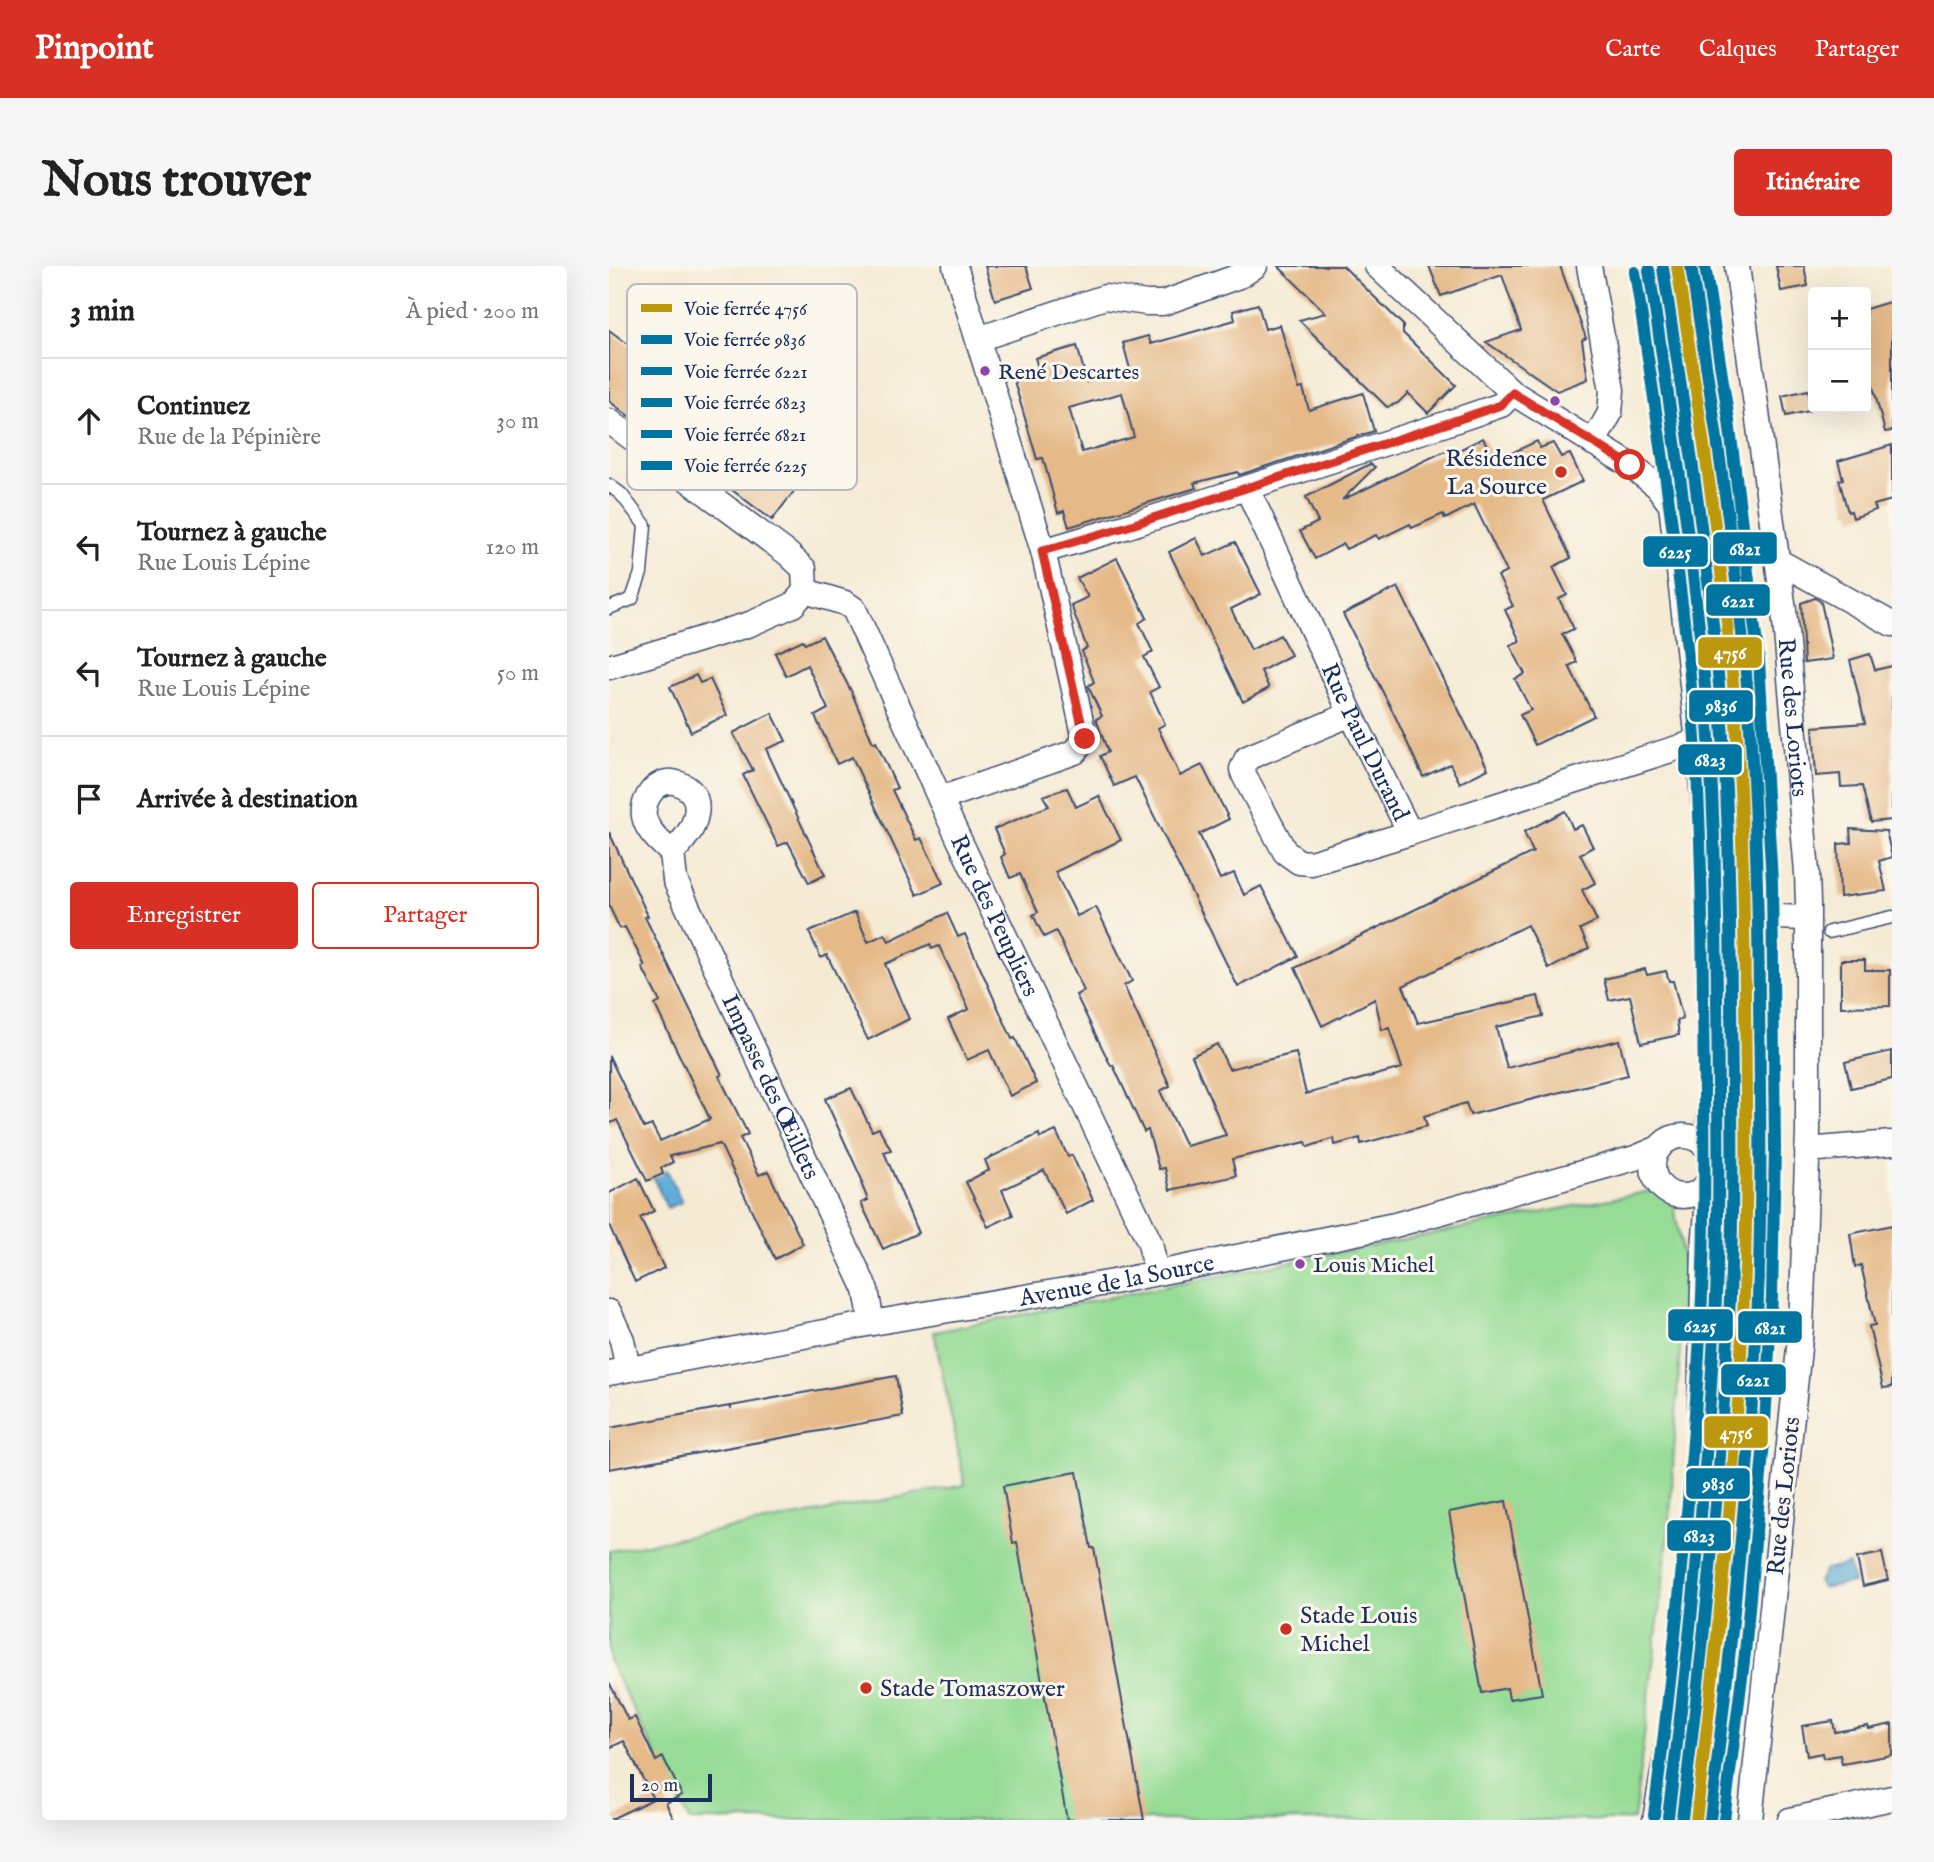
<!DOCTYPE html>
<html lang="fr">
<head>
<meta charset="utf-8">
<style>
  body { margin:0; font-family:"IM FELL English",serif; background:#f6f6f6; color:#222 }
  .controls { position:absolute; right:21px; top:21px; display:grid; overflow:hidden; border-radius:7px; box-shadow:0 7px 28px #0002 }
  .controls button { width:63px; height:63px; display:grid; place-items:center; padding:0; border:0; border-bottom:2px solid #e0e0e0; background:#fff; color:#222; font:35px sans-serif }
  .scale { position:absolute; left:21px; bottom:18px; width:82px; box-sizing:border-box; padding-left:7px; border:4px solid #1b2f5e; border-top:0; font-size:19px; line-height:24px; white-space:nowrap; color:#1b2f5e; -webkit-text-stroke:5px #fbf7ec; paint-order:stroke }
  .stop { position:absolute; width:21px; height:21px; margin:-16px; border:5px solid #d93025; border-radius:50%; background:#fff }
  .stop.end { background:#d93025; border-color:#fff; box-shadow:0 2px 7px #0008 }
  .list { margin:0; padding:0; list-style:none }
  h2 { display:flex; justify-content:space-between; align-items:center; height:91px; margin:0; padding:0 28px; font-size:30px }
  h2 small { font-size:23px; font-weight:400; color:#767676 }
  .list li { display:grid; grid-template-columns:46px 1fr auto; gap:21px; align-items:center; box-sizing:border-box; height:126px; padding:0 28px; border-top:2px solid #e0e0e0 }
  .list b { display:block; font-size:26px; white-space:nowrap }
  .list p { margin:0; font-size:23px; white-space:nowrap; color:#767676 }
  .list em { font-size:23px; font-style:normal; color:#767676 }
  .actions { display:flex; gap:14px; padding:21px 28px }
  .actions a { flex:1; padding:16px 0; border:2px solid #d93025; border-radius:7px; text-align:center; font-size:24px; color:#d93025 }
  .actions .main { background:#d93025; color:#fff }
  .icon { flex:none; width:38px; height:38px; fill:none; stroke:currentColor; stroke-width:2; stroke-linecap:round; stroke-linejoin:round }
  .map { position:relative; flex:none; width:1283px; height:1554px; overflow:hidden; border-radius:7px }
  header { display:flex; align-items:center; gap:42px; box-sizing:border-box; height:98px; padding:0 35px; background:#d93025; color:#fff }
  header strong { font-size:33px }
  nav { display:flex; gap:38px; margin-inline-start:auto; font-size:24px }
  .intro { display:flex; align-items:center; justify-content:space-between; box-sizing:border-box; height:168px; padding:0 42px }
  h1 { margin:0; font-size:49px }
  .button { padding:18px 32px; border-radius:7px; background:#d93025; color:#fff; font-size:24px; font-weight:700 }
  main { display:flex; gap:42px; padding:0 42px }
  aside { flex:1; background:#fff; border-radius:7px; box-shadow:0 7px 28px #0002 }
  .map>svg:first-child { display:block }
  .green { fill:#96dc96; stroke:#58867a; stroke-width:2 }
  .water { fill:#5fadd8; stroke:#3d6e9b; stroke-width:2 }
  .building { fill:#e5b988; fill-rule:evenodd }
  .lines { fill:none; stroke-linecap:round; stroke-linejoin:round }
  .street-tunnel { stroke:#c9c5bd; stroke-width:24; stroke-dasharray:24 12; stroke-linecap:butt }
  .lane-casing { stroke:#3c4b70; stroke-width:15 }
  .street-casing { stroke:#3c4b70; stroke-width:27 }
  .lane { stroke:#fff; stroke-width:12 }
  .street { stroke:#fff; stroke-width:24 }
  .rail-1-casing { stroke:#fbf7ec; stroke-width:18 }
  .rail-2-casing { stroke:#fbf7ec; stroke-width:18 }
  .rail-3-casing { stroke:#fbf7ec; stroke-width:18 }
  .rail-4-casing { stroke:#fbf7ec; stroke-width:18 }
  .rail-5-casing { stroke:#fbf7ec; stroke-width:18 }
  .rail-6-casing { stroke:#fbf7ec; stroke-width:18 }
  .rail-1 { stroke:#bc980e; stroke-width:12 }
  .rail-2 { stroke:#0075a1; stroke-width:12 }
  .rail-3 { stroke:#0075a1; stroke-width:12 }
  .rail-4 { stroke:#0075a1; stroke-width:12 }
  .rail-5 { stroke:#0075a1; stroke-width:12 }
  .rail-6 { stroke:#0075a1; stroke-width:12 }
  .route { stroke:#d93025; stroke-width:9 }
  .bus-dot { fill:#8e44ad; stroke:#fbf7ec; stroke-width:2.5 }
  .poi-dot { fill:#c8321e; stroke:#fbf7ec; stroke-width:2.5 }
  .labels { text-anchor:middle; stroke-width:6; stroke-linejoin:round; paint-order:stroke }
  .bus-label { font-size:22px; fill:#1b2f5e; stroke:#fbf7ec; text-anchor:start }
  .poi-label { font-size:24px; fill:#1b2f5e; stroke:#fbf7ec; text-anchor:start }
  .street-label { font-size:24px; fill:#1b2f5e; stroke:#fbf7ec }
  .key { fill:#fbf7ec; stroke:#b8bbc1; stroke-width:2 }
  .key-label { font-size:19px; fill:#1b2f5e }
  .line-badge { stroke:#fbf7ec; stroke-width:2.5 }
  .badge-label { font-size:19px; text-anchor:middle; font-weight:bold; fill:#fff }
</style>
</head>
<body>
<header>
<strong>Pinpoint</strong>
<nav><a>Carte</a><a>Calques</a><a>Partager</a></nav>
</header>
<div class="intro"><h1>Nous trouver</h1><a class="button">Itinéraire</a></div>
<main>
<aside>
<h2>3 min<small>À pied · 200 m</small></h2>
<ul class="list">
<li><svg class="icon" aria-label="ahead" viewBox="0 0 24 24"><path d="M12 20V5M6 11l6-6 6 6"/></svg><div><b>Continuez</b><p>Rue de la Pépinière</p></div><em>30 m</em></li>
<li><svg class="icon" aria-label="left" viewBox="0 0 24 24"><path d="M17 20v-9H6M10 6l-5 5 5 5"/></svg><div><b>Tournez à gauche</b><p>Rue Louis Lépine</p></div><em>120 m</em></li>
<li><svg class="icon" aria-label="left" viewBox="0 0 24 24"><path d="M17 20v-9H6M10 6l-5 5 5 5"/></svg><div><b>Tournez à gauche</b><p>Rue Louis Lépine</p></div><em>50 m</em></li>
<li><svg class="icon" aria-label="arrive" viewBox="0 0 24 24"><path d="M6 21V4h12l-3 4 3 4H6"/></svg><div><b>Arrivée à destination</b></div></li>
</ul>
<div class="actions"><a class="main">Enregistrer</a><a>Partager</a></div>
</aside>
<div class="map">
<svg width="1283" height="1554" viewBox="0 0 1283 1554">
  <rect width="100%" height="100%" fill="#fbf7ec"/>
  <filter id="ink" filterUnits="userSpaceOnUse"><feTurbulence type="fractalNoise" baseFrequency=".0143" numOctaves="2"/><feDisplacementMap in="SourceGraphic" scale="14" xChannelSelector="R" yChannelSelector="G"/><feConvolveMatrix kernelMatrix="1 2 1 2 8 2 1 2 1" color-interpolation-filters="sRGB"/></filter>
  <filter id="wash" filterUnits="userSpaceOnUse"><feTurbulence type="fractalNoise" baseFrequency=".00686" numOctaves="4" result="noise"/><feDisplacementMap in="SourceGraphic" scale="28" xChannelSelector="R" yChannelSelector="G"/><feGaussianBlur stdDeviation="1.57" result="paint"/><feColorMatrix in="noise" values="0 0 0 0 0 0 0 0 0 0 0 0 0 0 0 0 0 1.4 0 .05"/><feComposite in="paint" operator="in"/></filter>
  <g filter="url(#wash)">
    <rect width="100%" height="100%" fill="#f5ebd5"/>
    <path class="green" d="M1062 921 1076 1005 1060 1264 1025 1554H80L0 1395V1285L356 1219 325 1066Z"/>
    <path class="water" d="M58 904 73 936 58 942 44 911Z
      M1240 1298 1244 1317 1213 1322 1209 1315 1216 1304Z"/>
    <g id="blocks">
      <path class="building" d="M376 0H417L424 22 386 34Z
        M669 0H734L794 59V67L847 119 819 147 799 127 789 137 778 141 690 54 717 47Z
        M820 0H951L977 72 973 74 979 113 948 125 877 76 912 64 893 9 832 30Z
        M1167 0H1195L1199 20 1172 25Z
        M1283 35V165L1276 166 1257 94V43Z
        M649 38 656 63 671 59 690 123 694 122 700 144 754 127 765 165 630 209 629 206 585 217 587 222 460 261 455 245 449 247 434 192 428 193 405 115 431 108 426 92 468 80 478 116 521 103 514 77 539 70 542 78 626 54 624 45ZM513 127 525 171 473 186 460 142Z
        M0 64 174 194 167 203 189 220 163 254 47 167 45 169 0 135Z
        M1199 124 1204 144 1177 150 1173 130Z
        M874 172 886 195 928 175 931 182 944 177 952 191 961 188 974 215 934 234 962 292 944 301 958 329 950 333 965 363 953 368 968 396 960 400 985 450 926 479 911 449 922 444 906 413 916 408 901 379 911 375 896 344 904 340 889 310 898 306 865 238 836 253 834 248 803 262 801 258 770 273 767 269 737 283 734 278 706 293 691 265 709 256 697 231 761 198 766 201 733 234 840 183 842 188Z
        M1283 179V234L1265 239 1267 244 1244 252 1242 245 1239 246 1230 214 1234 213 1229 195Z
        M587 272 596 290 626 276 652 328 622 343 642 384 671 369 682 389 652 405 660 422 634 436 560 286Z
        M508 292 538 352 530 357 544 386 535 391 550 421 541 426 556 458 549 462 571 510 593 499 620 553 590 568 611 613 625 607 635 629 652 620 689 690 629 721 526 511 505 520 491 490 499 486 487 453 493 450 479 420 485 416 473 385 478 382 462 339 479 331 468 312Z
        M789 321 879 503 851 517 841 498 814 511 786 450 734 348Z
        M1206 332 1212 336 1224 393 1195 397 1192 337Z
        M213 370 242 425 264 477 267 476 288 522 283 524 307 574 312 572 334 617 308 629 243 491 228 498 206 450 219 443 198 399 177 410 166 387 194 374 196 378Z
        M1261 388 1266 404 1283 400V554L1262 556 1253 520 1232 521 1231 508 1207 510 1204 461 1256 457 1241 394Z
        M87 409 91 417 101 413 118 449 82 466 61 421Z
        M163 447 177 475 157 483 216 609 200 617 179 576 169 580 134 509 144 504 124 467Z
        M458 522 467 541 490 530 512 574 446 606 468 650 487 641 523 715 515 720 561 820 551 825 577 880 617 869 583 790 608 778 620 803 687 787 697 828 793 802 780 762 773 764 766 733 713 760 686 702 924 586 915 566 956 545 964 563 973 559 984 581 971 588 986 617 973 624 988 655 971 663 980 682 940 703 918 659 794 720 809 757 929 730 934 750 887 761 898 802 1010 774 1019 809 861 849 857 837 815 850 818 860 752 878 751 872 726 879 725 872 699 881 697 876 623 893 627 910 561 924 556 902 550 903 539 864 535 866 504 799 502 800 467 729 475 725 447 665 435 671 424 649 429 646 411 608 401 612 392 591 396 588 385 563 440 540 434 530Z
        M1241 563 1277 565 1283 591 1270 595 1277 625 1231 631 1229 578 1242 577Z
        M0 566 39 650 36 651 113 809 110 810 139 868 131 872 150 909 159 905 194 978 166 993 111 878 61 890 64 896 52 902 54 908 38 915 8 854 0 858V790L35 862 43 859 51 875 101 853 46 739 51 736 33 701 36 700 16 661 11 663 0 640Z
        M246 646 259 676 276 668 280 675 338 647 349 671 356 668 403 773 406 772 427 817 401 830 380 784 358 794 339 753 360 743 330 680 323 683 321 678 276 698 300 753 259 774 218 689 212 692 200 666Z
        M1232 694H1256V704H1281V740L1232 741Z
        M1036 703 1038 709 1057 705 1060 715H1064L1074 753 1068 755 1070 769 1032 777 1021 730 1000 734 995 713Z
        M1283 785V813L1242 822 1236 796Z
        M242 822 263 865 270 862 282 884 275 886 309 967 274 983 252 937 259 934 252 917 254 916 216 833Z
        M447 865 459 891 463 889 484 934 457 948 435 904 393 924 404 949 379 961 357 916 380 904 376 894 430 868 431 872Z
        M29 912 45 945 31 952 55 1002 26 1016 0 959V927Z
        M1283 959V1121L1274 1122 1260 1060 1266 1059 1261 1038 1252 999 1246 1001 1241 968Z
        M287 1110 294 1150 0 1203V1162L121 1140 122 1143V1140Z
        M468 1206 482 1282H485L535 1554H458L408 1276 404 1277 394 1220Z
        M897 1235 933 1428 900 1433 898 1422 873 1427 840 1246Z
        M1273 1287 1279 1314 1254 1320 1248 1292Z
        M0 1416 19 1454 26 1451 47 1495 54 1491 73 1529 57 1537 65 1554H0L44 1533 15 1475 0 1482Z
        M1224 1455 1226 1466 1259 1460 1260 1463 1283 1458V1489L1233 1498 1231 1489 1214 1492 1213 1487 1198 1490 1193 1460Z"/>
    </g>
  </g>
  <g filter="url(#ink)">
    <use href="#blocks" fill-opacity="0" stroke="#3c4b70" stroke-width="2"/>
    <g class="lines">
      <path class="street-tunnel" d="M1133 653 1167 651"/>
      <g class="lane-casing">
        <path id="lane" d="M0 219 12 228 36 259 32 307 23 333 0 342
          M1220 666 1283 651"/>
      </g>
      <g class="street-casing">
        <g id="street">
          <path d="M768 0 904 127 1021 199 1048 220 1062 239C1079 377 1095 514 1102 653 1106 730 1102 806 1098 882"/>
          <path d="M980 0 1003 124 1001 147 984 177"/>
          <path id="s1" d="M1128 0 1175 344 1198 606 1199 638V867L1192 1063 1141 1554"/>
          <path d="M369 73 496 31 538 37H554L633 9 646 0"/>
          <path d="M0 155 178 287 195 303 196 325"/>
          <path id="s2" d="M638 222 742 448 801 567 1090 475"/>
          <path d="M434 285 516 261 836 158 892 139 904 127"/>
          <path d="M1169 295 1283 358"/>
          <path id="s3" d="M196 325 236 337 245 343 331 533 541 977 547 1006"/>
          <path d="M0 401 141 358 184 339 196 325"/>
          <path d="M742 448 638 492 633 503 635 509 676 586 690 596 702 597 801 567"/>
          <path d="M331 533 466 486 476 473 434 285 346 0"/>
          <path id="s4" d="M63 587C53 578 40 567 36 554 31 539 42 519 58 516 62 515 70 517 73 519 91 528 90 545 83 561 79 570 70 579 63 587L66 614 257 1024 263 1057"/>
          <path d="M1167 651 1198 652"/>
          <path d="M1102 655 1133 653"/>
          <circle cx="1074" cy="900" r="30"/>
          <path d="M1198 884 1283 877"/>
          <path d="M0 1046 13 1074 19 1103"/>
          <path id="s5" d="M0 1107 263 1057 504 1016 786 959 1026 892 1050 882"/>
          <path d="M1046 1554 1061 1465 1089 1218 1095 982 1099 932 1097 918"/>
          <path d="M1181 1554 1283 1532"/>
        </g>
      </g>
      <use href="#lane" class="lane"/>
      <use href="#street" class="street"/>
      <g class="rail-1-casing">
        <path id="rail-1" d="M1068 0C1088 132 1109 264 1122 396 1133 508 1135 621 1136 733 1137 832 1139 932 1135 1031 1127 1206 1108 1380 1087 1554"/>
      </g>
      <g class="rail-2-casing">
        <path id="rail-2" d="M1054 2C1074 133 1095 265 1108 397 1119 509 1121 622 1122 733 1123 832 1125 932 1121 1031 1113 1205 1095 1379 1073 1552"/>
      </g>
      <g class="rail-3-casing">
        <path id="rail-3" d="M1082 0C1102 132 1123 264 1136 396 1146 508 1149 621 1150 733 1151 832 1153 932 1149 1031 1141 1206 1123 1380 1101 1554"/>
      </g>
      <g class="rail-4-casing">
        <path id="rail-4" d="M1040 4C1060 135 1081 267 1094 399 1105 510 1107 622 1108 734 1109 832 1111 931 1107 1030 1099 1204 1081 1378 1059 1551"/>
      </g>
      <g class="rail-5-casing">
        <path id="rail-5" d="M1096 0 1120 155 1150 395 1163 615 1166 881 1163 1030 1155 1176 1136 1387 1115 1554"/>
      </g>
      <g class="rail-6-casing">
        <path id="rail-6" d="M1026 6C1046 137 1066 268 1080 400 1091 510 1093 623 1094 734 1095 832 1097 931 1093 1030 1085 1204 1067 1376 1045 1549"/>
      </g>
      <use href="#rail-1" class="rail-1"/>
      <use href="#rail-2" class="rail-2"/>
      <use href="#rail-3" class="rail-3"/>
      <use href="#rail-4" class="rail-4"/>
      <use href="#rail-5" class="rail-5"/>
      <use href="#rail-6" class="rail-6"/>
    </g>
  </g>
  <g class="lines" filter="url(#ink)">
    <path class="route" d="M476 473 433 285 516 261 836 158 892 139 904 127 1021 199"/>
  </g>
  <g class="bus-dot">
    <circle cx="376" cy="105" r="6"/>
    <circle cx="946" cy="135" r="6"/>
    <circle cx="691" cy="998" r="6"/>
  </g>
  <g class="poi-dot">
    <circle cx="952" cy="206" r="7"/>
    <circle cx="677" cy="1363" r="7"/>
    <circle cx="257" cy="1422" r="7"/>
  </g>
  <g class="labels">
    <g class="bus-label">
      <text x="389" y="113">René Descartes</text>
      <text x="704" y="1006">Louis Michel</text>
    </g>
    <g class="poi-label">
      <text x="938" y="200" text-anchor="end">Résidence<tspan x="938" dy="28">La Source</tspan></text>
      <text x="691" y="1357">Stade Louis<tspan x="691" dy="28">Michel</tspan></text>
      <text x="271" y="1430">Stade Tomaszower</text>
    </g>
    <g class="street-label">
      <text dy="8" stroke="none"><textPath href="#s1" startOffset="455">Rue des Loriots</textPath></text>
      <text dy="8" stroke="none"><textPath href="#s2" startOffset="280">Rue Paul Durand</textPath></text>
      <text dy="8" stroke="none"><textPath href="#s3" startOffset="390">Rue des Peupliers</textPath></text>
      <text dy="8" stroke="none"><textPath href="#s4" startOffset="444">Impasse des Œillets</textPath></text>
      <text dy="8" stroke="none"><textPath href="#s5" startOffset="516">Avenue de la Source</textPath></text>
      <text transform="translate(1174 1230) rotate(-84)" y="8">Rue des Loriots</text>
    </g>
  </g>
  <rect x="18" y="18" width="230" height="206" rx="10" class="key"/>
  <rect x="32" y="38" width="31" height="8" fill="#bc980e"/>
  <rect x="32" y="69" width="31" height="9" fill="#0075a1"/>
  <rect x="32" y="101" width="31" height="8" fill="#0075a1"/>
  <rect x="32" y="132" width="31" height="9" fill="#0075a1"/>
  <rect x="32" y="164" width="31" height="8" fill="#0075a1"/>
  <rect x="32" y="195" width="31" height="9" fill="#0075a1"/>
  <g class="key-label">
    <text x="75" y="49">Voie ferrée 4756</text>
    <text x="75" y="80">Voie ferrée 9836</text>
    <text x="75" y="112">Voie ferrée 6221</text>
    <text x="75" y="143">Voie ferrée 6823</text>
    <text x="75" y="175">Voie ferrée 6821</text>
    <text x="75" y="206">Voie ferrée 6225</text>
  </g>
  <g class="line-badge">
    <rect x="1103" y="265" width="66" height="34" rx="7" fill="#0075a1"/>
    <rect x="1033" y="269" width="67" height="33" rx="7" fill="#0075a1"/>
    <rect x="1096" y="317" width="66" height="34" rx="7" fill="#0075a1"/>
    <rect x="1088" y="370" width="66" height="33" rx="7" fill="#bc980e"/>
    <rect x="1079" y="423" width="66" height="34" rx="7" fill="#0075a1"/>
    <rect x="1068" y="477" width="66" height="33" rx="7" fill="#0075a1"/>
    <rect x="1058" y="1042" width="67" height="34" rx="7" fill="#0075a1"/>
    <rect x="1128" y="1044" width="66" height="34" rx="7" fill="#0075a1"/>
    <rect x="1111" y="1097" width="67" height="33" rx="7" fill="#0075a1"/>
    <rect x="1094" y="1149" width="66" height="34" rx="7" fill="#bc980e"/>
    <rect x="1076" y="1201" width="66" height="33" rx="7" fill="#0075a1"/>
    <rect x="1057" y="1253" width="66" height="33" rx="7" fill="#0075a1"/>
  </g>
  <g class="badge-label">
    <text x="1136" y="289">6821</text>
    <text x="1066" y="292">6225</text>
    <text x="1129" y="341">6221</text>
    <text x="1121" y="393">4756</text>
    <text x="1112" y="446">9836</text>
    <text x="1101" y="500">6823</text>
    <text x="1091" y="1066">6225</text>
    <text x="1161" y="1068">6821</text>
    <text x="1144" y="1120">6221</text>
    <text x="1127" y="1173">4756</text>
    <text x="1109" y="1224">9836</text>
    <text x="1090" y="1276">6823</text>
  </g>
</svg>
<div class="controls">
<button>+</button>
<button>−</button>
</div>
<div class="scale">20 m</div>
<div class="stop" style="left:1021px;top:199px"></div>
<div class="stop end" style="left:476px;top:473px"></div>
</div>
</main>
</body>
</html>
